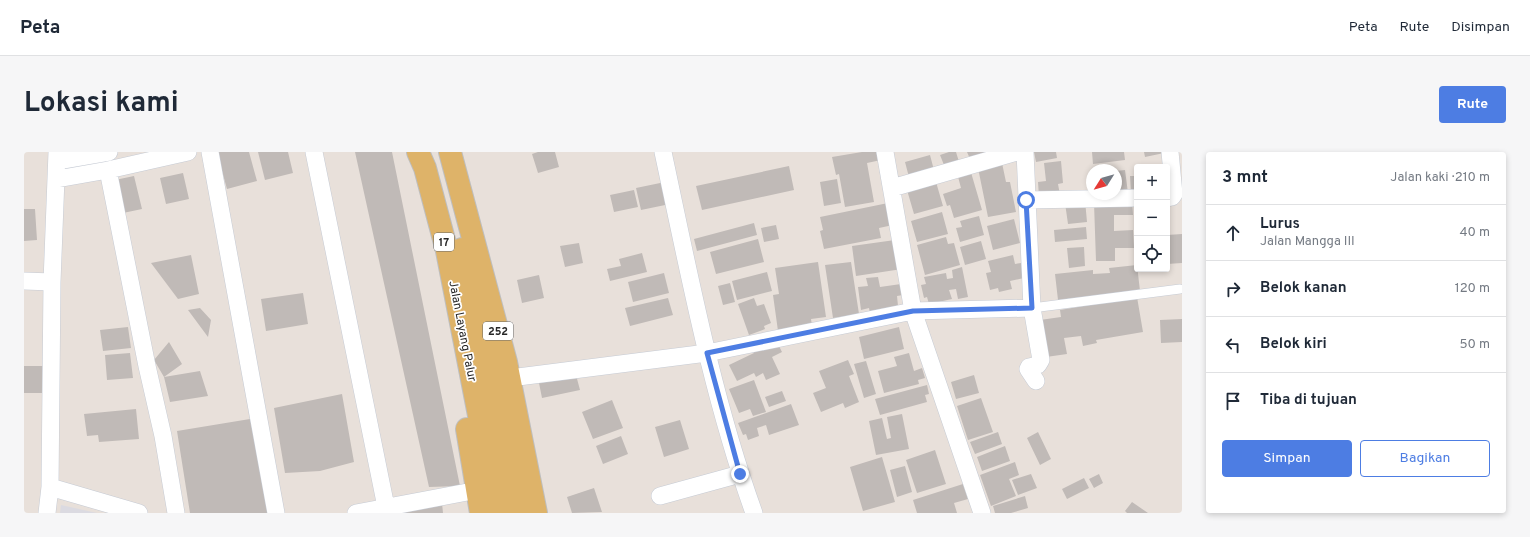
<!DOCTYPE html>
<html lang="id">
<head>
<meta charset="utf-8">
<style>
  body { margin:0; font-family:Overpass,sans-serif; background:#f6f6f7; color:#1f2937 }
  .controls { position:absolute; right:12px; top:12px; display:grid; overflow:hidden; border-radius:4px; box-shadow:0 2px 6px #0003 }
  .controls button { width:36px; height:36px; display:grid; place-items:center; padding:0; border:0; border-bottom:1px solid #e0e1e3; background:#fff; color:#1f2937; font:20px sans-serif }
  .compass { position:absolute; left:1062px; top:12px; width:36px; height:36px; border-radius:50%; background:#fff; box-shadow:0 2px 6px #0003; rotate:233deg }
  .stop { position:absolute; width:12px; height:12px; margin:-9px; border:3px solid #4d7de3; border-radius:50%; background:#fff }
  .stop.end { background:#4d7de3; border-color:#fff; box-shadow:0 1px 4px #0008 }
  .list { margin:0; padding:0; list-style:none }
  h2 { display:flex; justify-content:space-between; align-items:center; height:52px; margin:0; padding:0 16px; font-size:17px }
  h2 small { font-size:13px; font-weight:400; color:#747a83 }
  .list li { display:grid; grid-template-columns:26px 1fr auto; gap:12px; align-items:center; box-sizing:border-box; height:56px; padding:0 16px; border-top:1px solid #e0e1e3 }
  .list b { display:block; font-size:15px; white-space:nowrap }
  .list p { margin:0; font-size:13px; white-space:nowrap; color:#747a83 }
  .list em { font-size:13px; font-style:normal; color:#747a83 }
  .actions { display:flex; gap:8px; padding:12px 16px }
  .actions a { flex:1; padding:9px 0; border:1px solid #4d7de3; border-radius:4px; text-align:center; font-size:14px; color:#4d7de3 }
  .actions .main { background:#4d7de3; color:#fff }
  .icon { flex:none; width:22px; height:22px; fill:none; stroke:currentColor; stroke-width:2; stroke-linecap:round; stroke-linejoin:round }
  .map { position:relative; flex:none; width:1158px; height:361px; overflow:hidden; border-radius:4px }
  header { display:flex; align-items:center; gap:24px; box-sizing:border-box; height:56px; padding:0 20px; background:#fff; border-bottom:1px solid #e0e1e3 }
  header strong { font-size:19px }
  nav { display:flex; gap:22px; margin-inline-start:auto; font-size:14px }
  .intro { display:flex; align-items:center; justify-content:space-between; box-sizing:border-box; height:96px; padding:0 24px }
  h1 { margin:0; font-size:28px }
  .button { padding:10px 18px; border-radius:4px; background:#4d7de3; color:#fff; font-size:14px; font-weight:700 }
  main { display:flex; gap:24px; padding:0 24px }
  aside { flex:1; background:#fff; border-radius:4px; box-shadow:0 2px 6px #0003 }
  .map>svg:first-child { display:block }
  .industrial { fill:#dbdae1 }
  .building { fill:#c0bab7 }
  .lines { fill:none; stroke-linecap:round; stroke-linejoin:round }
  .service-casing { stroke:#c6cbd4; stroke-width:10 }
  .minor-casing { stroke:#c6cbd4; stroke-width:18 }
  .primary-casing { stroke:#bebebe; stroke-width:24 }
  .service { stroke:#fff; stroke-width:9 }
  .minor { stroke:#fff; stroke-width:17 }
  .primary { stroke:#deb369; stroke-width:22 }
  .route { stroke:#4d7de3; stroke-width:5 }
  .labels { text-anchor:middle; stroke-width:3.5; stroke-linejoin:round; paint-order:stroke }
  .shield { fill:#fff; stroke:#686868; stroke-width:1 }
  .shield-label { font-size:11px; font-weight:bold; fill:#272727 }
  .street-label { font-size:12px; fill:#272727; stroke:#fff }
</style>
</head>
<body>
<header>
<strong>Peta</strong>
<nav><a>Peta</a><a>Rute</a><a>Disimpan</a></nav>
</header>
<div class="intro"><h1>Lokasi kami</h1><a class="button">Rute</a></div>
<main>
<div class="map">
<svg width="1158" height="361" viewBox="0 0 1158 361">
  <rect width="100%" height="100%" fill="#e8e0da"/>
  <path class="industrial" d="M37 353 73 361H36Z"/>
  <path class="building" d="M195 0H225L233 29 203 37 193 1Z
    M234 0H264L269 21 241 28Z
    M331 0H368L436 334 405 335Z
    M514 0H531L535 15 514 21 508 2Z
    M838 0H856L857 8 843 11 850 50 821 55 815 22 812 23 808 5Z
    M925 0H932L936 13 922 18 916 3Z
    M943 0H974L947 9Z
    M1010 0H1032L1033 6 1012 10Z
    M1068 0H1100L1101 8 1069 12Z
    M1120 0H1140V1L1121 5Z
    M906 3 911 22 886 29 881 10Z
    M1037 9 1039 31 1034 32 1036 43 1015 45 1014 30 1022 29 1020 11Z
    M978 11 982 30H986L992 60 964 65 954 16Z
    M765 14 770 38 678 58 672 34Z
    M946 17 958 58 930 66 926 53 923 54 919 42 937 36 933 21Z
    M1101 18 1104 41 1092 42V19Z
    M159 21 165 47 142 52 136 26Z
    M110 24 118 57 99 61 91 28Z
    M1106 24H1113V42H1107Z
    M813 27 817 51 800 54 796 30Z
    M641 30 646 52 617 58 612 36Z
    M912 30 919 54 890 62 883 38Z
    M610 38 614 55 590 60 586 43Z
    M1061 48 1063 70 1044 72 1041 51Z
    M1108 50 1109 63H1090V79L1109 78 1110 96H1091V109H1072L1070 51Z
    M864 51 869 73 855 76 857 86 800 97 796 79 799 78 796 65Z
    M0 57H11L13 88 0 89Z
    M918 60 924 82 893 90 887 69Z
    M955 64 960 83 936 90 932 76 938 75 936 69Z
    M990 67 996 91 969 98 963 74Z
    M730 71 733 83 673 99 670 87Z
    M752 73 755 87 740 90 737 76Z
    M1062 75 1063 87 1031 90 1030 78Z
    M1158 82V111L1143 112V83Z
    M922 85 924 92 930 91 936 113 901 123 893 93Z
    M734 87 740 110 692 122 686 100Z
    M871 88 878 117 832 124 828 94Z
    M957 89 962 107 941 113 936 95Z
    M555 91 559 111 541 115 536 94Z
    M1060 95 1061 114 1045 116 1043 96Z
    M618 101 623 120 586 129 583 117 597 114 595 107Z
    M167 103 175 142 154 147 127 111Z
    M989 103 991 112 997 111 1000 126 986 129 988 137 975 140 974 136 966 138 962 121 967 120 964 109Z
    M794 110 802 165 787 167 788 174 754 179 749 143 755 142 751 116Z
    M827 110 835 162 809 166 801 113Z
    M1113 113 1116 139 1034 148 1031 122 1069 118V122L1086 121 1085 116Z
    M938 115 944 145 934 147 932 137 925 138 928 147 905 152 903 145 900 146 897 133 902 132 900 125 922 121 923 127 929 126 928 118Z
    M743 120 748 139 713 148 708 129Z
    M640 121 645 141 609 150 604 130Z
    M515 123 520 146 498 151 493 128Z
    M854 125 856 135 877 132 879 143 873 144 874 154 856 157 857 159 846 161 845 156 837 158 834 135 844 134 842 126Z
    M706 131 711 150 699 153 694 134Z
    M279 141 284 172 242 179 237 147Z
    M1113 145 1119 180 1072 188 1073 191 1059 194 1057 184 1040 186 1043 202 1022 205 1016 168 1037 165 1036 158Z
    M644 146 649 163 606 174 601 156Z
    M730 146 733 154 740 152 747 171 740 174 741 177 725 183 714 152Z
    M176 156 187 168 184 185 164 158Z
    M1158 167V190L1137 191 1136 168Z
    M104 175 107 196 79 199 76 178Z
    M875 175 880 197 840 207 835 185Z
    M145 190 158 212 140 225 176 219 184 244 146 250 140 225 130 208Z
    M753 190 758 200 748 205 756 222 742 228 739 221 732 225 730 221 713 229 705 213 730 201 728 198Z
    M106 201 109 226 83 228 81 203Z
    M885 201 890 219 898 216 901 226 894 228 895 232 860 241 854 219 873 214 870 205Z
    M824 208 830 222 825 224 835 250 821 256 819 251 797 260 789 241 802 236 795 219Z
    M842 209 852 242 840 246 830 212Z
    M0 214H19V241H0Z
    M552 223 556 238 518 246 515 231Z
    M950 223 955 241 932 247 927 230Z
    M730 228 742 260 729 264 726 257 715 261 705 237Z
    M903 233 905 242 901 243 903 250 856 263 851 247Z
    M758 239 762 249 745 255 741 245Z
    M318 242 330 310 296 319 261 321 250 256Z
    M957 246 969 280 944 288 933 254Z
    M588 248 599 276 569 287 558 260Z
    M767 252 775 273 745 283 742 273 733 276 735 284 724 288 722 282 719 283 714 271Z
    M112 257 115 287 75 290 74 283 63 284 60 262Z
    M878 262 885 297 852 303 845 269 858 266 863 287 867 286 863 265Z
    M232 266 248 361H166L153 279Z
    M656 268 665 297 640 305 631 275Z
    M974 280 978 292 951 302 946 290Z
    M1014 280 1027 307 1016 313 1003 286Z
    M597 284 604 302 579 312 572 294Z
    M981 294 986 309 958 319 953 305Z
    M911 298 922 332 893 341 882 308Z
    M858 305 871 350 839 359 826 315Z
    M991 310 995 323 985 327 992 344 967 354 956 323Z
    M881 314 888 340 873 345 866 318Z
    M1007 322 1013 336 994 343 988 328Z
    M1075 322 1079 331 1070 336 1065 327Z
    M1060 326 1065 336 1043 347 1038 337Z
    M939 332 944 347 930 351 933 361H893L889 348Z
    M570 336 578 360 548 361 543 345Z
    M1001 344 1004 356 987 361H971L969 354Z
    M1108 350 1124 361H1103L1101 359Z
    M418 351 419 361H371Z"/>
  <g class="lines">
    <g class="service-casing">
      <path id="service" d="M1008 156 1156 137"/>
    </g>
    <g class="minor-casing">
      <path id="minor" d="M186 0 252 361
        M290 0 362 355
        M639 0C665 121 688 244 730 361
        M861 0 889 159 958 361
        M1001 0 1008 156 1017 208 1014 213 1005 215 1004 217 1012 229
        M33 9 85 0
        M84 18 123 214 139 284 152 361
        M33 27 84 18 164 0
        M868 36 993 0
        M1143 46 1148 45 1150 42 1146 0
        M1002 48 1113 46
        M0 129 28 130
        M486 226 683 201 889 159 1008 156
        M26 335 115 361
        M636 344 716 322
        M23 361 26 335 28 130 33 0
        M332 361 454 338"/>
    </g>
    <g class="primary-casing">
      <path id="primary" d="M394 0 401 16 423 99 474 361
        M426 0 482 210 512 361
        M438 97 491 361
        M443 277 457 361"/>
    </g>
    <use href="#service" class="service"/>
    <use href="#minor" class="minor"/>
    <use href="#primary" class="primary"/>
  </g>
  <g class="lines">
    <path class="route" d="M716 322 683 201 889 159 1008 156 1002 48"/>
  </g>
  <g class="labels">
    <g class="shield">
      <rect x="410" y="81" width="20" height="18" rx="3"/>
      <rect x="459" y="170" width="30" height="18" rx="3"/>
    </g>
    <g class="shield-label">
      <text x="420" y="94">17</text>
      <text x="474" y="183">252</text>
    </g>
    <g class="street-label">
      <text transform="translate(439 179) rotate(79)" y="4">Jalan Layang Palur</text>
    </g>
  </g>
</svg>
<div class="controls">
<button>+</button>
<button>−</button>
<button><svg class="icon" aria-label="locate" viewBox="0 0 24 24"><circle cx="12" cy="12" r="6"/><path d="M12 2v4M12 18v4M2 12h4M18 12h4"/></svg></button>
</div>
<svg class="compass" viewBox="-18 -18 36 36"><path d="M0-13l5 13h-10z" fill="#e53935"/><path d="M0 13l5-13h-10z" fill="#747a83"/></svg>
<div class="stop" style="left:1002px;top:48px"></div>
<div class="stop end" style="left:716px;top:322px"></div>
</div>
<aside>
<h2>3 mnt<small>Jalan kaki · 210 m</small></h2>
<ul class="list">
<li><svg class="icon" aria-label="ahead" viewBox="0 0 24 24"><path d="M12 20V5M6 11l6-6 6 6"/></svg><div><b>Lurus</b><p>Jalan Mangga III</p></div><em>40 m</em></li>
<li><svg class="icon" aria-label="right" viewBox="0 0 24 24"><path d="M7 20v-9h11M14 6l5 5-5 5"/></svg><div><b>Belok kanan</b></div><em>120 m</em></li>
<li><svg class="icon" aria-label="left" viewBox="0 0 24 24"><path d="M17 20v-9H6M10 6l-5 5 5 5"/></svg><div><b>Belok kiri</b></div><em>50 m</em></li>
<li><svg class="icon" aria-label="arrive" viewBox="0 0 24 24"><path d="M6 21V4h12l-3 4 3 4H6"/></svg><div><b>Tiba di tujuan</b></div></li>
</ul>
<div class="actions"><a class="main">Simpan</a><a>Bagikan</a></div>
</aside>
</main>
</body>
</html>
